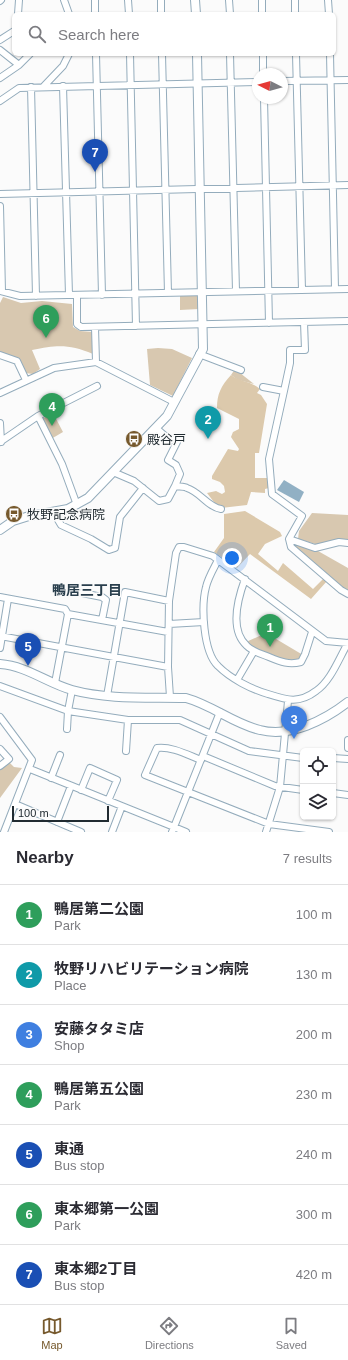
<!DOCTYPE html>
<html lang="en">
<head>
<meta charset="utf-8">
<style>
  body { margin:0; font-family:Helvetica,"Noto Sans JP",sans-serif; background:#f7f7f7; color:#2b2b33 }
  .controls { position:absolute; right:12px; bottom:12px; display:grid; overflow:hidden; border-radius:6px; box-shadow:0 1px 3px #0004 }
  .controls button { width:36px; height:36px; display:grid; place-items:center; padding:0; border:0; border-bottom:1px solid #e1e1e2; background:#fff; color:#2b2b33; font:20px sans-serif }
  .compass { position:absolute; left:252px; top:68px; width:36px; height:36px; border-radius:50%; background:#fff; box-shadow:0 1px 3px #0004; rotate:276deg }
  .scale { position:absolute; left:12px; bottom:10px; width:97px; box-sizing:border-box; padding-left:4px; border:2px solid #212b31; border-top:0; font-size:11px; line-height:14px; white-space:nowrap; color:#212b31; -webkit-text-stroke:3px #fbfbfb; paint-order:stroke }
  .you { position:absolute; left:232px; top:558px; width:14px; height:14px; margin:-10px; border:3px solid #fff; border-radius:50%; background:#1a73e8; box-shadow:0 0 0 6px #1a73e833 }
  .badge { display:grid; place-items:center; width:26px; height:26px; border-radius:50%; background:#76592d; color:#fff; font-size:13px; font-weight:700 }
  .pin { position:absolute; translate:-50% -33px; filter:drop-shadow(0 1px 2px #0008) }
  .pin::after { content:''; position:absolute; top:21px; width:14px; height:12px; background:inherit; clip-path:polygon(0 0,100% 0,50% 100%) }
  .list { margin:0; padding:0; list-style:none }
  h2 { display:flex; justify-content:space-between; align-items:center; height:52px; margin:0; padding:0 16px; font-size:17px }
  h2 small { font-size:13px; font-weight:400; color:#7c7c81 }
  .list li { display:grid; grid-template-columns:26px 1fr auto; gap:12px; align-items:center; box-sizing:border-box; height:60px; padding:0 16px; border-top:1px solid #e1e1e2 }
  .list b { display:block; font-size:15px; white-space:nowrap }
  .list p { margin:0; font-size:13px; white-space:nowrap; color:#7c7c81 }
  .list em { font-size:13px; font-style:normal; color:#7c7c81 }
  .icon { flex:none; width:22px; height:22px; fill:none; stroke:currentColor; stroke-width:2; stroke-linecap:round; stroke-linejoin:round }
  .map { position:relative; flex:none; width:348px; height:832px; overflow:hidden }
  .search { position:absolute; background:#fff; box-shadow:0 1px 3px #0004; left:12px; right:12px; top:12px; height:44px; display:flex; align-items:center; gap:10px; box-sizing:border-box; padding:0 14px; border-radius:6px; color:#7c7c81; font-size:15px }
  .sheet { height:472px; background:#fff }
  nav { display:flex; justify-content:space-around; align-items:center; box-sizing:border-box; height:56px; border-top:1px solid #e1e1e2; background:#fff; font-size:11px; color:#7c7c81 }
  nav a { display:grid; justify-items:center; gap:2px }
  nav .on { color:#76592d }
  .map>svg:first-child { display:block }
  .green { fill:#d8c8b0 }
  .forest { fill:#dcc9ac }
  .water { fill:#91b0c4 }
  .lines { fill:none; stroke-linecap:round; stroke-linejoin:round }
  .minor-casing { stroke:#94acbc; stroke-width:8 }
  .tertiary-casing { stroke:#94acbc; stroke-width:10 }
  .minor { stroke:#fff; stroke-width:6 }
  .tertiary { stroke:#fff; stroke-width:8 }
  .labels { text-anchor:middle; stroke-width:3; stroke-linejoin:round; paint-order:stroke }
  .poi-label { font-size:13px; fill:#212b31; stroke:#fbfbfb; text-anchor:start }
  .neighbourhood-label { font-size:14px; font-weight:bold; fill:#2a3f4d; stroke:#fbfbfb }
</style>
</head>
<body>
<div class="map">
<svg width="348" height="832" viewBox="0 0 348 832">
  <rect width="100%" height="100%" fill="#fbfbfb"/>
  <path class="green" d="M196 295 199 298V309L180 310V296Z
    M3 297 21 303 42 301 72 304 73 327 80 331 93 332V354C69 344 57 345 32 350L40 369 33 374 25 373 18 360 0 353V303Z
    M158 348 172 349 192 358 173 396 150 385 147 349Z
    M235 369 254 384 238 380 231 375Z
    M53 413 63 432 51 439 42 419Z
    M312 513 348 515V541L319 545 298 539 299 531Z
    M292 544 318 551 348 568V591L341 588Z
    M266 633 303 655 301 660 290 662 254 649 246 642Z
    M8 761 14 767 22 768 0 798V768Z"/>
  <path class="forest" d="M231 375C240 382 251 381 260 389L257 393 261 395 267 404 259 453H255V478H268L269 488 265 489V493L251 492 247 505 221 508 217 506 207 493 216 491 222 494 225 492 224 486 220 482 212 479V476L228 449 238 451 239 449 231 437 233 432 239 429V419L217 408C217 394 221 386 231 375Z
    M245 511 280 532 282 536 265 544 258 554 278 571 283 563 313 589 324 578 327 581 311 599 250 554 237 568 214 552 224 538V514Z"/>
  <path class="water" d="M284 480 304 492 299 502 277 490Z"/>
  <g class="lines">
    <g class="minor-casing">
      <path id="minor" d="M64 0 69 14
        M95 0V14
        M128 0 129 14
        M161 0V14
        M229 0 230 14
        M262 0V14
        M295 0V14
        M328 0 329 14
        M0 1 1 0
        M18 14 19 0
        M0 40 14 31
        M0 50 19 65
        M96 54 102 295
        M130 54 136 326
        M162 54 168 293
        M230 54 236 291
        M263 54V74
        M296 54 302 290
        M330 54 335 289
        M0 78 19 65 30 54
        M282 81 348 80
        M63 86 69 295
        M31 87 36 296
        M43 87 63 66 69 54
        M264 98 269 323
        M0 101 19 88 258 82
        M0 194 348 185
        M0 206 2 291
        M0 291 20 296 348 289
        M77 295V324L81 327 348 321
        M95 327 96 362
        M199 354 241 370
        M0 355 17 361 26 380
        M263 387 284 391 290 363V350H305L304 322
        M284 391 269 459 272 494 302 516 289 539 291 547 341 590 348 594
        M0 393 54 368 96 362 174 402
        M38 416 62 464 77 505
        M0 423 1 442
        M156 428 164 435 177 442 168 460 176 465 180 474 175 486
        M0 442 38 416 97 386
        M113 472 134 481 159 501 168 499 175 486C178 487 184 486 187 488 200 492 208 507 221 509
        M57 511 58 520 61 525 91 539 109 550 115 548 120 517 143 488
        M289 539 315 548 339 542 348 543
        M218 560C214 568 208 578 206 587 201 606 203 652 218 666 231 679 251 689 268 694 287 700 299 704 316 691 331 681 339 658 348 643
        M245 579C238 598 229 630 247 646 253 652 262 654 269 657 281 662 289 665 301 662L305 654 312 632
        M82 593 102 597 106 600 102 620
        M0 597 65 609 68 614 168 632
        M169 624 204 622
        M0 636 168 667
        M0 648 8 599
        M237 680 254 651
        M55 683 68 614
        M0 686 68 711 128 720H180L249 751 303 758
        M107 696 125 592 169 601
        M170 697 168 667 169 601 176 553 179 547H184L213 556 326 641 348 643
        M0 717 32 760 4 832
        M67 729 68 711 72 690
        M348 740V748
        M0 749 9 759 0 766
        M126 751 128 720
        M203 756 275 786 303 790
        M333 758 348 759
        M201 760C188 755 171 746 157 748L145 775 269 824 329 832
        M30 769 174 827 220 712
        M51 778 60 755
        M81 790 90 768 117 780 108 801
        M333 793 348 795
        M15 804 81 832
        M57 822 71 786
        M112 832 122 806
        M172 832 174 827 186 832
        M266 832 280 787 288 701"/>
    </g>
    <g class="tertiary-casing">
      <path id="tertiary" d="M195 0 196 14
        M0 530 13 521 29 516 68 509 88 498 167 416 203 349 197 54
        M0 664C27 666 47 683 72 690 109 700 148 697 186 698 212 705 234 724 260 730 290 738 325 720 348 702"/>
    </g>
    <use href="#minor" class="minor"/>
    <use href="#tertiary" class="tertiary"/>
  </g>
  <defs>
    <g id="bus-disc" transform="scale(0.9)"><circle r="9.5" fill="#76592d" stroke="#fbfbfb"/><path d="M-5-6H5V4H4V6H2V4H-2V6H-4V4H-5ZM-3.5-4V0h7V-4ZM-3.5 1.2v1.5H-2V1.2ZM2 1.2v1.5H3.5V1.2Z" fill="#fff"/></g>
  </defs>
  <g fill-rule="evenodd">
    <use href="#bus-disc" x="134" y="439"/>
    <use href="#bus-disc" x="14" y="514"/>
  </g>
  <g class="labels">
    <g class="poi-label">
      <text x="147" y="444">殿谷戸</text>
      <text x="27" y="519">牧野記念病院</text>
    </g>
    <g class="neighbourhood-label">
      <text x="87" y="595">鴨居三丁目</text>
    </g>
  </g>
</svg>
<div class="controls">
<button><svg class="icon" aria-label="locate" viewBox="0 0 24 24"><circle cx="12" cy="12" r="6"/><path d="M12 2v4M12 18v4M2 12h4M18 12h4"/></svg></button>
<button><svg class="icon" aria-label="layers" viewBox="0 0 24 24"><path d="M12 4l9 5-9 5-9-5zM3 14l9 5 9-5"/></svg></button>
</div>
<svg class="compass" viewBox="-18 -18 36 36"><path d="M0-13l5 13h-10z" fill="#e53935"/><path d="M0 13l5-13h-10z" fill="#7c7c81"/></svg>
<div class="scale">100 m</div>
<div class="you"></div>
<div class="pin badge" style="left:270px;top:647px;background:#2e9e5b">1</div>
<div class="pin badge" style="left:208px;top:439px;background:#0f9aa8">2</div>
<div class="pin badge" style="left:294px;top:739px;background:#3f7fe0">3</div>
<div class="pin badge" style="left:52px;top:426px;background:#2e9e5b">4</div>
<div class="pin badge" style="left:28px;top:666px;background:#1a4fb4">5</div>
<div class="pin badge" style="left:46px;top:338px;background:#2e9e5b">6</div>
<div class="pin badge" style="left:95px;top:172px;background:#1a4fb4">7</div>
<div class="search"><svg class="icon" aria-label="search" viewBox="0 0 24 24"><circle cx="10" cy="10" r="6"/><path d="M15 15l6 6"/></svg>Search here</div>
</div>
<section class="sheet">
<h2>Nearby<small>7 results</small></h2>
<ul class="list">
<li><span class="badge" style="background:#2e9e5b">1</span><div><b>鴨居第二公園</b><p>Park</p></div><em>100 m</em></li>
<li><span class="badge" style="background:#0f9aa8">2</span><div><b>牧野リハビリテーション病院</b><p>Place</p></div><em>130 m</em></li>
<li><span class="badge" style="background:#3f7fe0">3</span><div><b>安藤タタミ店</b><p>Shop</p></div><em>200 m</em></li>
<li><span class="badge" style="background:#2e9e5b">4</span><div><b>鴨居第五公園</b><p>Park</p></div><em>230 m</em></li>
<li><span class="badge" style="background:#1a4fb4">5</span><div><b>東通</b><p>Bus stop</p></div><em>240 m</em></li>
<li><span class="badge" style="background:#2e9e5b">6</span><div><b>東本郷第一公園</b><p>Park</p></div><em>300 m</em></li>
<li><span class="badge" style="background:#1a4fb4">7</span><div><b>東本郷2丁目</b><p>Bus stop</p></div><em>420 m</em></li>
</ul>
</section>
<nav>
<a class="on"><svg class="icon" aria-label="map" viewBox="0 0 24 24"><path d="M3 6l6-2 6 2 6-2v14l-6 2-6-2-6 2zM9 4v14M15 6v14"/></svg>Map</a>
<a><svg class="icon" aria-label="directions" viewBox="0 0 24 24"><path d="M12 3l9 9-9 9-9-9zM9 14v-3h6M13 9l2 2-2 2"/></svg>Directions</a>
<a><svg class="icon" aria-label="saved" viewBox="0 0 24 24"><path d="M7 4h10v16l-5-4-5 4z"/></svg>Saved</a>
</nav>
</body>
</html>
